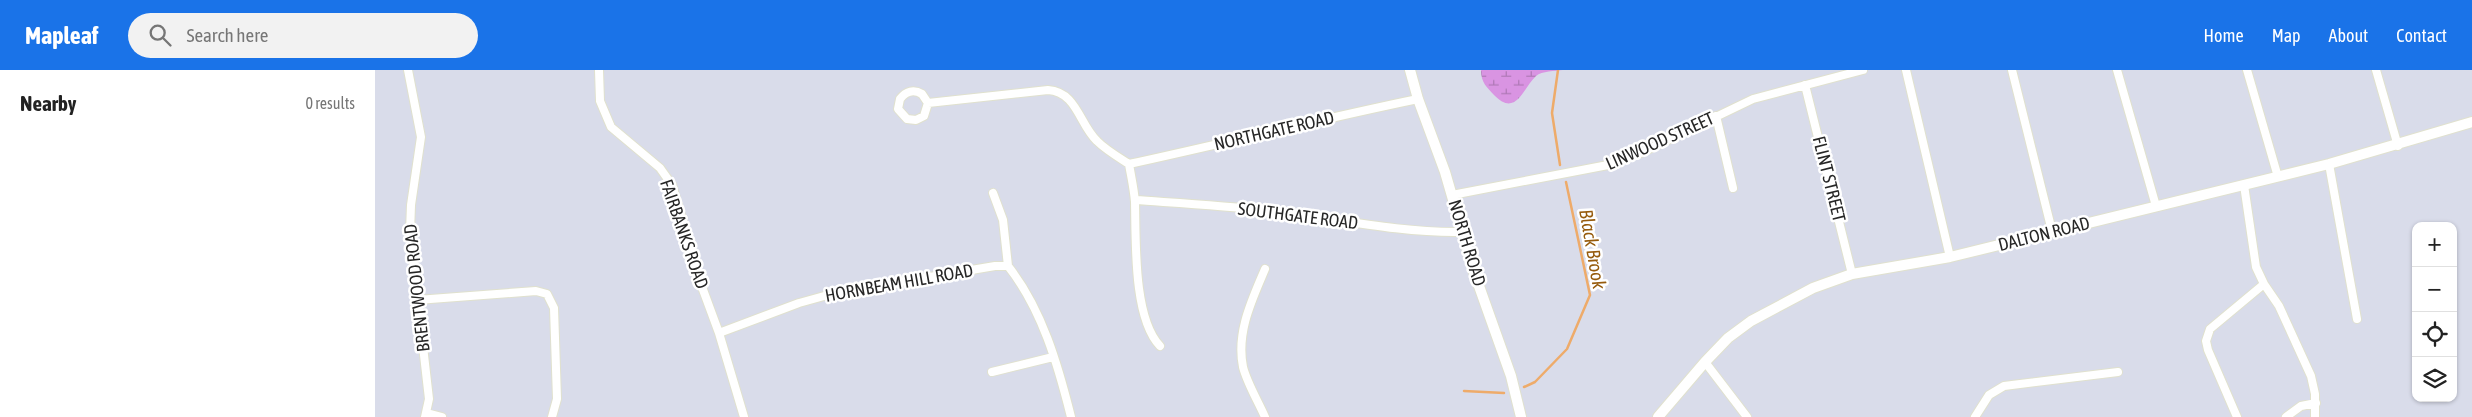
<!DOCTYPE html>
<html lang="en">
<head>
<meta charset="utf-8">
<style>
  body { margin:0; font-family:"Asap Condensed",sans-serif; background:#f2f2f2; color:#222 }
  .controls { position:absolute; right:15px; bottom:15px; display:grid; overflow:hidden; border-radius:10px; box-shadow:0 1px 4px #0004 }
  .controls button { width:45px; height:45px; display:grid; place-items:center; padding:0; border:0; border-bottom:1px solid #e0e0e0; background:#fff; color:#222; font:25px sans-serif }
  .list { margin:0; padding:0; list-style:none }
  h2 { display:flex; justify-content:space-between; align-items:center; height:65px; margin:0; padding:0 20px; font-size:21px }
  h2 small { font-size:16px; font-weight:400; color:#767676 }
  .icon { flex:none; width:28px; height:28px; fill:none; stroke:currentColor; stroke-width:2; stroke-linecap:round; stroke-linejoin:round }
  .map { position:relative; flex:none; width:2097px; height:347px; overflow:hidden }
  header { display:flex; align-items:center; gap:30px; box-sizing:border-box; height:70px; padding:0 25px; background:#1a73e8; color:#fff }
  header strong { font-size:24px }
  nav { display:flex; gap:28px; margin-inline-start:auto; font-size:18px }
  .search { width:350px; height:45px; background:#f2f2f2; display:flex; align-items:center; gap:12px; box-sizing:border-box; padding:0 18px; border-radius:28px; color:#767676; font-size:19px }
  main { display:flex }
  aside { flex:1; background:#fff }
  .map>svg:first-child { display:block }
  .wetland { fill:url(#wetland-marsh) }
  .lines { fill:none; stroke-linecap:round; stroke-linejoin:round }
  .stream { stroke:#eeab6a; stroke-width:2.5 }
  .street-casing { stroke:#e0e1ce; stroke-width:10 }
  .secondary-casing { stroke:#e0e1ce; stroke-width:12 }
  .street { stroke:#fff; stroke-width:8 }
  .secondary { stroke:#fff; stroke-width:10 }
  .labels { text-anchor:middle; stroke-width:5; stroke-linejoin:round; paint-order:stroke }
  .street-label { font-size:18px; fill:#272727; stroke:#fff }
  .water-label { font-size:19px; font-style:italic; fill:#965b0d; stroke:#fff }
</style>
</head>
<body>
<header>
<strong>Mapleaf</strong>
<div class="search"><svg class="icon" aria-label="search" viewBox="0 0 24 24"><circle cx="10" cy="10" r="6"/><path d="M15 15l6 6"/></svg>Search here</div>
<nav><a>Home</a><a>Map</a><a>About</a><a>Contact</a></nav>
</header>
<main>
<aside>
<h2>Nearby<small>0 results</small></h2>
<ul class="list">
</ul>
</aside>
<div class="map">
<svg width="2097" height="347" viewBox="0 0 2097 347">
  <defs>
    <pattern id="wetland-marsh" width="20" height="14" patternUnits="userSpaceOnUse" patternTransform="scale(1.25)"><rect width="20" height="14" fill="#d994e2"/><path d="M1 5h8M5 5V1M11 12h8M15 12V8" fill="none" stroke="#b079b7"/></pattern>
  </defs>
  <rect width="100%" height="100%" fill="#d9dcea"/>
  <path class="wetland" d="M1106 0H1188C1180 1 1167 1 1161 6 1148 18 1141 48 1119 25 1112 17 1106 13 1106 0Z"/>
  <g class="lines">
    <path class="stream" d="M1183 0 1177 43 1185 95
      M1149 317 1160 312 1192 279 1215 225 1191 112
      M1089 321 1129 323"/>
    <g class="street-casing">
      <path id="street" d="M33 0 46 67 36 135 35 162 54 329 50 347
        M224 0 225 31 236 57 285 98 297 115 327 217 344 263
        M1531 0 1575 187
        M1637 0 1677 161
        M1742 0 1781 136
        M1872 0 1903 107
        M2001 0 2023 76
        M1430 15 1477 204
        M553 33 549 46 541 50 532 49 523 39 525 29C531 21 539 19 547 24L553 33 673 20C702 22 704 54 722 71 731 80 743 87 754 94
        M1341 46 1358 118
        M754 94C851 73 946 49 1043 29
        M754 94C756 106 759 119 760 132 761 170 758 248 785 276
        M1954 94 1982 249
        M1869 115 1881 197 1889 214 1904 236 1936 306 1940 324V347
        M618 123 628 150 633 196
        M1077 125 1233 95 1268 82 1378 29 1488 0
        M760 130C817 134 874 137 931 145 983 153 1035 163 1087 162
        M42 230 161 221 172 224 179 238 182 329 177 347
        M1330 292 1372 347
        M617 302 678 287
        M52 343 67 347
        M369 347 344 263 424 233 460 223 620 196H633C667 239 683 295 696 347
        M890 347C883 331 872 313 868 297 861 262 877 230 890 199
        M1600 347 1614 325 1629 316 1743 302
        M1862 347 1833 280 1831 271 1835 259 1889 214
        M1911 347 1926 336 1941 333"/>
    </g>
    <g class="secondary-casing">
      <path id="secondary" d="M1035 0 1043 29 1070 102 1099 202 1136 306 1146 347
        M1283 347 1330 292 1353 268 1376 251 1438 218 1477 204 1575 187 1954 94 2097 52"/>
    </g>
    <use href="#street" class="street"/>
    <use href="#secondary" class="secondary"/>
  </g>
  <g class="labels">
    <g class="street-label">
      <text transform="translate(899 61) rotate(-13)" y="6">NORTHGATE ROAD</text>
      <text transform="translate(1285 71) rotate(-24)" y="6">LINWOOD STREET</text>
      <text transform="translate(1454 109) rotate(76)" y="6">FLINT STREET</text>
      <text transform="translate(923 146) rotate(7)" y="6">SOUTHGATE ROAD</text>
      <text transform="translate(309 164) rotate(71)" y="6">FAIRBANKS ROAD</text>
      <text transform="translate(1669 164) rotate(-14)" y="6">DALTON ROAD</text>
      <text transform="translate(1092 173) rotate(73)" y="6">NORTH ROAD</text>
      <text transform="translate(524 213) rotate(-10)" y="6">HORNBEAM HILL ROAD</text>
      <text transform="translate(42 218) rotate(-96)" y="6">BRENTWOOD ROAD</text>
    </g>
    <g class="water-label">
      <text transform="translate(1218 179) rotate(80)" y="7">Black Brook</text>
    </g>
  </g>
</svg>
<div class="controls">
<button>+</button>
<button>−</button>
<button><svg class="icon" aria-label="locate" viewBox="0 0 24 24"><circle cx="12" cy="12" r="6"/><path d="M12 2v4M12 18v4M2 12h4M18 12h4"/></svg></button>
<button><svg class="icon" aria-label="layers" viewBox="0 0 24 24"><path d="M12 4l9 5-9 5-9-5zM3 14l9 5 9-5"/></svg></button>
</div>
</div>
</main>
</body>
</html>
